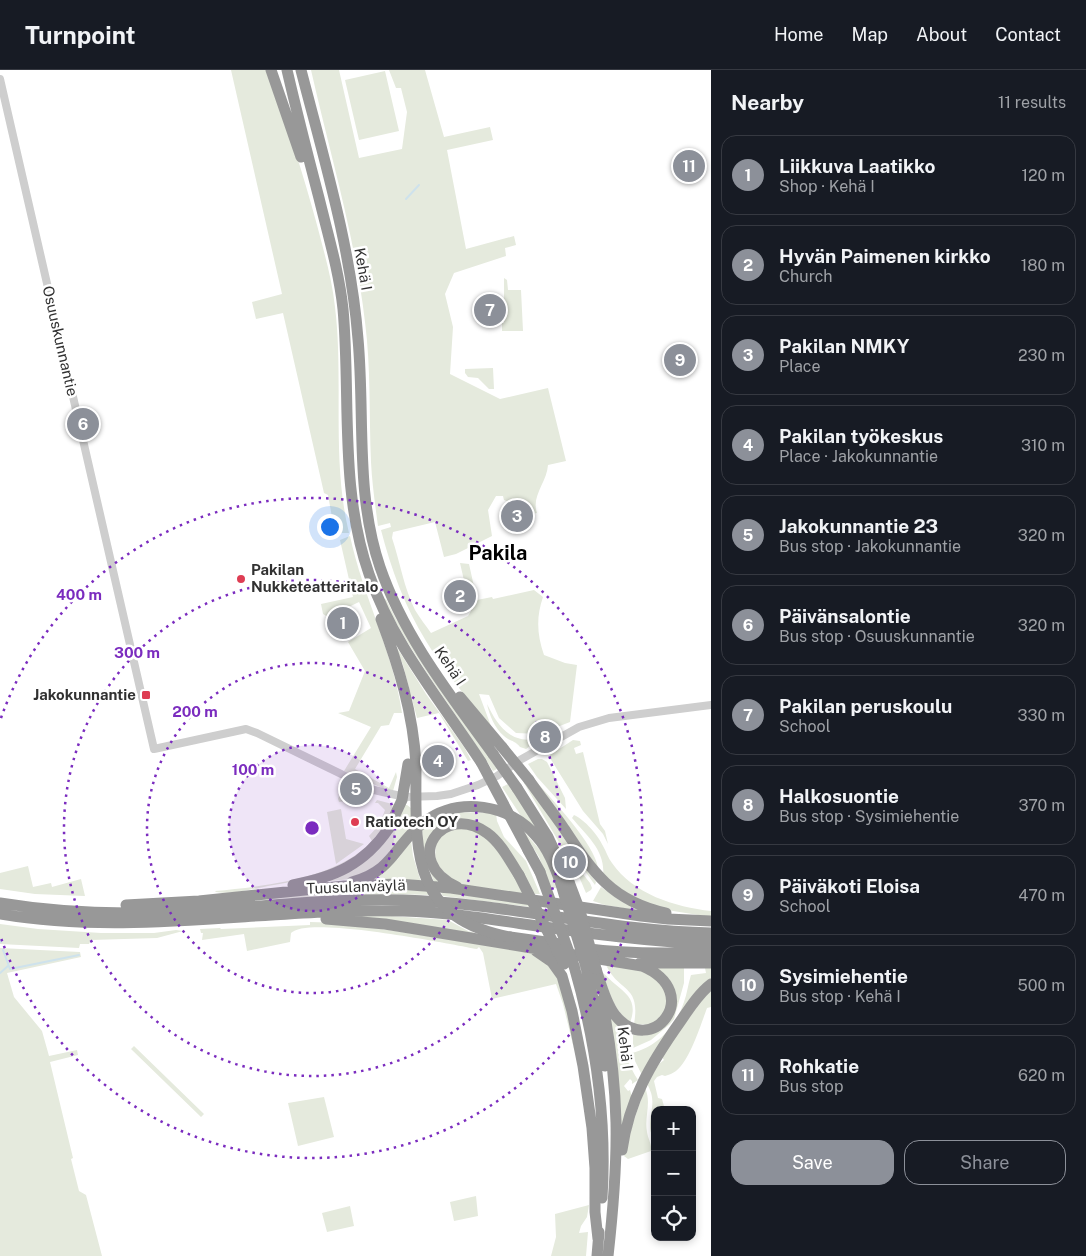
<!DOCTYPE html>
<html lang="en">
<head>
<meta charset="utf-8">
<style>
  body { margin:0; font-family:"Public Sans",sans-serif; background:#20242c; color:#f1f3f6 }
  .controls { position:absolute; right:15px; bottom:15px; display:grid; overflow:hidden; border-radius:10px; box-shadow:0 2px 8px #0003 }
  .controls button { width:45px; height:45px; display:grid; place-items:center; padding:0; border:0; border-bottom:1px solid #363941; background:#171b24; color:#f1f3f6; font:25px sans-serif }
  .you { position:absolute; left:329px; top:456px; width:18px; height:18px; margin:-12px; border:4px solid #fff; border-radius:50%; background:#1a73e8; box-shadow:0 0 0 8px #1a73e833 }
  .badge { display:grid; place-items:center; width:32px; height:32px; border-radius:50%; background:#8c9099; color:#fff; font-size:16px; font-weight:700 }
  .pin { position:absolute; translate:-50% -50%; border:2px solid #fff; box-shadow:0 1px 5px #0006 }
  .list { margin:0; padding:0; list-style:none }
  h2 { display:flex; justify-content:space-between; align-items:center; height:65px; margin:0; padding:0 20px; font-size:21px }
  h2 small { font-size:16px; font-weight:400; color:#9ea1a6 }
  .list li { display:grid; grid-template-columns:32px 1fr auto; gap:15px; align-items:center; box-sizing:border-box; height:80px; margin:0 10px 10px; padding:0 10px; border:1px solid #363941; border-radius:15px }
  .list b { display:block; font-size:19px; white-space:nowrap }
  .list p { margin:0; font-size:16px; white-space:nowrap; color:#9ea1a6 }
  .list em { font-size:16px; font-style:normal; color:#9ea1a6 }
  .actions { display:flex; gap:10px; padding:15px 20px }
  .actions a { flex:1; padding:11px 0; border:1px solid #8c9099; border-radius:15px; text-align:center; font-size:18px; color:#8c9099 }
  .actions .main { background:#8c9099; color:#fff }
  .icon { flex:none; width:28px; height:28px; fill:none; stroke:currentColor; stroke-width:2; stroke-linecap:round; stroke-linejoin:round }
  .map { position:relative; flex:none; width:711px; height:1186px; overflow:hidden }
  header { display:flex; align-items:center; gap:30px; box-sizing:border-box; height:70px; padding:0 25px; background:#171b24; border-bottom:1px solid #363941 }
  header strong { font-size:24px }
  nav { display:flex; gap:28px; margin-inline-start:auto; font-size:18px }
  main { display:flex }
  aside { flex:1; background:#171b24 }
  .map>svg:first-child { display:block }
  .green { fill:#e5eadd }
  .lines { fill:none; stroke-linecap:round; stroke-linejoin:round }
  .stream { stroke:#cee2ec; stroke-width:2 }
  .minor { stroke:#cecece; stroke-width:8 }
  .highway { stroke:#989898; stroke-width:11 }
  .highway-bridge { stroke:#989898; stroke-width:11 }
  .ring { fill:none; stroke:#7b2cbf; stroke-width:2.5; stroke-dasharray:2.5 5 }
  .poi-dot { fill:#de3d53; stroke:#fff; stroke-width:2 }
  .labels { text-anchor:middle; stroke-width:5; stroke-linejoin:round; paint-order:stroke }
  .street-label { font-size:15px; fill:#313131; stroke:#fff }
  .poi-label { font-size:15px; font-weight:bold; fill:#313131; stroke:#fff; text-anchor:start }
  .district-label { font-size:20px; font-weight:bold; fill:#000; stroke:#fff }
  .centre { fill:#7b2cbf; stroke:#fff; stroke-width:2.5 }
  .ring-label { font-size:15px; text-anchor:middle; font-weight:bold; fill:#7b2cbf; stroke:#fff; stroke-width:5; stroke-linejoin:round; paint-order:stroke }
</style>
</head>
<body>
<header>
<strong>Turnpoint</strong>
<nav><a>Home</a><a>Map</a><a>About</a><a>Contact</a></nav>
</header>
<main>
<div class="map">
<svg width="711" height="1186" viewBox="0 0 711 1186">
  <rect width="100%" height="100%" fill="#fff"/>
  <path class="green" d="M231 0H268C286 51 303 103 317 155 324 182 332 209 335 237 344 311 331 389 349 463H341L329 467 332 447 328 425 324 423 283 243 256 249 252 232 282 224Z
    M311 0H339L359 88 402 79 407 42 401 18H396L389 0H425L444 67 490 57 493 70 447 80 466 179 514 166 516 175 505 178 506 186 454 203 445 224 453 257 450 304 500 329 548 318 566 391 548 395C547 412 531 426 537 443L526 445 522 443 519 433H512L504 430 503 426H496L488 440 492 466 456 484 444 487 435 452 393 462 392 468C400 492 404 518 415 540 420 548 426 556 431 563L468 546 471 541 460 493 469 494 477 530 492 527 493 529 534 520 543 527C536 547 537 565 544 585L565 593 577 595 570 652 539 664 516 663 499 648 489 625 479 624 491 656 490 657C468 629 444 601 426 571 405 537 391 499 381 460L391 457 390 453 378 456C375 434 372 413 371 392 369 345 371 298 365 252 355 166 330 84 311 0Z
    M385 1 399 61 359 70 345 10Z
    M504 208 507 210 508 220H521L523 261H502V253H504Z
    M493 298 494 319H489L478 308 468 307 465 303V299Z
    M350 466C363 527 393 581 402 643H394L389 655 381 656 355 699 389 718 396 702 397 707 393 721 382 718 344 701 371 657 338 643 349 641 365 601 348 572 371 558 359 532 328 547 323 544 321 534 353 527 340 470Z
    M386 529 396 549 497 699 493 701C457 644 414 590 384 530Z
    M394 573 426 624 464 677 471 690 468 691 439 643 417 648 403 595Z
    M487 634C498 657 513 677 542 667L526 679 520 677C515 670 509 671 504 666 495 659 489 644 487 634Z
    M573 670 580 671 581 675 574 678 576 684 583 682 600 754 605 761 608 774 603 764 583 741 550 688V685Z
    M538 689H542L547 692 565 728 566 739 537 707 528 694Z
    M521 708 551 748 572 781 596 812 595 815 572 783 566 784Z
    M535 710C552 730 595 774 598 798Z
    M343 714 367 725 360 729 339 732 338 729Z
    M508 714 543 765 521 746 502 717Z
    M377 730 396 735C368 798 332 805 268 816 254 819 229 825 216 822L215 821C265 816 337 809 372 771L369 766 379 755 385 740 378 733H375Z
    M404 735H407L411 738V757L387 790 351 809 321 812 349 801Z
    M341 739 346 769 364 774 336 794 327 742Z
    M451 742 496 743 497 751 504 767 526 791 540 824H533L522 804 470 751 428 771 443 813 434 812 423 783 422 757Z
    M574 745C585 750 598 765 603 776 606 781 608 788 612 793 633 824 675 837 711 841V847L667 840 637 830 603 806C606 781 587 766 572 748Z
    M455 757 480 762 497 777 525 825 458 814 435 794 436 769Z
    M521 758 546 787 559 818H551L539 787Z
    M411 770 413 786 421 812H361L398 789Z
    M572 790 590 813 592 818 591 820 586 823Z
    M28 796 33 817 51 813 52 817 81 809 85 826 35 824 0 819V803Z
    M368 817 426 820 430 825C355 822 280 829 206 834Z
    M601 817 622 832 641 841 605 835 593 831Z
    M439 819 528 831 530 837 443 826Z
    M377 845 448 850 468 861 492 868 344 846Z
    M310 852 343 853 531 882 544 890 561 912 575 983 563 934 556 914 492 929 483 883 479 877 477 879C450 874 307 845 291 863L290 872 247 881 244 864 202 870 203 863H201L200 859 220 858 221 859 310 855Z
    M0 854 38 859 101 863H154L176 860 183 861 157 868 91 870 89 874H80L79 878 0 874Z
    M0 878 80 882 81 887 7 903 14 927 42 961 49 986 77 980 78 985 50 992 73 1088 71 1089 79 1121 86 1125 102 1186H0Z
    M606 895 639 899 662 911 669 937 653 955 634 954C641 914 619 923 606 895Z
    M650 896 684 898V913L674 949 670 954 651 970 633 978V965L645 964 675 938Z
    M711 897V910L642 1005 635 991 632 983C657 977 676 956 684 932 687 924 688 914 691 905L706 903 705 898Z
    M603 903C607 906 611 911 615 914 630 926 637 933 630 953 614 939 608 923 603 903Z
    M711 918V937L707 938C701 954 690 990 676 1001 673 1003 669 1005 665 1006L662 1005 657 1007 654 1011 658 1028 662 1029 665 1040H655V1073C653 1068 650 1062 650 1057 650 1039 657 1031 647 1014L659 994 664 990 662 987 668 975Z
    M610 946 625 960C622 979 628 994 638 1010L632 1014V1011L630 1009 624 1016 628 1021 630 1020 632 1027 621 1058Z
    M134 976 204 1044 201 1047 131 979Z
    M645 1018C652 1033 644 1046 647 1062 648 1069 652 1074 651 1081L628 1089 624 1086 633 1053Z
    M324 1027 334 1067 298 1076 288 1033Z
    M476 1126 478 1146 454 1151 450 1132Z
    M589 1135 587 1147 581 1156 579 1163 588 1162 586 1186H551L556 1167 555 1144Z
    M350 1136 354 1156 327 1162 322 1143Z"/>
  <g class="lines">
    <path class="stream" d="M406 129 419 115
      M0 870 1 872
      M3 880 10 899 79 885
      M0 903 8 896"/>
    <path class="minor" d="M0 9 154 679 246 659 257 663 374 720 405 727 437 726 451 724 478 715 497 706 520 690 579 657 609 648 711 635"/>
    <path class="highway" d="M271 0 301 87
      M287 0C297 43 308 86 319 128 328 165 339 201 343 239 351 327 339 418 369 504 392 573 441 631 481 692
      M301 0C324 89 351 178 358 269 365 345 355 424 380 497 404 567 451 626 493 684
      M381 549C399 597 413 643 416 694
      M460 627 502 677
      M529 710C540 726 552 741 563 757 592 801 611 831 666 843
      M517 718 548 767 569 812
      M528 780 540 802
      M352 812C395 800 394 775 424 752 459 726 510 734 537 767 548 779 554 795 560 811
      M293 815C334 807 364 795 389 758
      M457 817C400 790 443 731 487 763 501 773 510 791 519 805
      M0 833C67 844 136 845 203 840 270 836 337 828 403 830 507 833 607 861 711 863
      M126 835 199 831 344 816 398 814 451 818 641 846 668 849 711 851
      M0 844C135 867 268 837 403 841 444 842 483 848 523 854 586 863 648 872 711 874
      M326 849 385 854 642 896C706 923 651 990 615 945 605 932 601 914 596 899
      M510 867 560 874
      M581 878C624 884 667 884 711 882
      M536 881 552 892 562 906 572 941 583 996 592 1058 595 1098V1142L598 1169
      M640 893H711
      M574 896C596 972 607 1049 602 1128
      M586 897 599 955 605 996
      M602 930C610 970 615 1011 616 1052 617 1097 613 1141 608 1186
      M622 1080C629 1030 651 993 680 952 689 939 698 924 711 914
      M597 1186 599 1162"/>
    <path class="highway-bridge" d="M502 677 529 710
      M493 684 517 718
      M481 692 528 780
      M416 694C416 777 408 848 510 867
      M389 758 402 730 408 694
      M540 802 574 896
      M519 805 564 894
      M560 811 586 897
      M569 812 580 841 596 899"/>
  </g>
  <circle cx="312" cy="758" r="83" fill="#7b2cbf" fill-opacity=".12"/>
  <g class="ring">
    <circle cx="312" cy="758" r="83"/>
    <circle cx="312" cy="758" r="165"/>
    <circle cx="312" cy="758" r="248"/>
    <path d="M1 648A330 330 0 1 1 1 868"/>
  </g>
  <g class="poi-dot">
    <circle cx="241" cy="509" r="5"/>
    <rect x="141" y="620" width="10" height="10" rx="2.5"/>
    <circle cx="355" cy="752" r="5"/>
  </g>
  <g class="labels">
    <g class="street-label">
      <text transform="translate(363 199) rotate(80)" y="5">Kehä I</text>
      <text transform="translate(60 271) rotate(77)" y="5">Osuuskunnantie</text>
      <text transform="translate(450 596) rotate(56)" y="5">Kehä I</text>
      <text transform="translate(356 817) rotate(-2)" y="5">Tuusulanväylä</text>
      <text transform="translate(625 978) rotate(83)" y="5">Kehä I</text>
    </g>
    <g class="poi-label">
      <text x="251" y="505">Pakilan<tspan x="251" dy="17">Nukketeatteritalo</tspan></text>
      <text x="136" y="630" text-anchor="end">Jakokunnantie</text>
      <text x="365" y="757">Ratiotech OY</text>
    </g>
    <g class="district-label">
      <text x="498" y="490">Pakila</text>
    </g>
  </g>
  <circle cx="312" cy="758" r="8" class="centre"/>
  <g class="ring-label">
    <text x="79" y="530">400 m</text>
    <text x="137" y="588">300 m</text>
    <text x="195" y="647">200 m</text>
    <text x="253" y="705">100 m</text>
  </g>
</svg>
<div class="controls">
<button>+</button>
<button>−</button>
<button><svg class="icon" aria-label="locate" viewBox="0 0 24 24"><circle cx="12" cy="12" r="6"/><path d="M12 2v4M12 18v4M2 12h4M18 12h4"/></svg></button>
</div>
<div class="you"></div>
<div class="pin badge" style="left:343px;top:553px">1</div>
<div class="pin badge" style="left:460px;top:526px">2</div>
<div class="pin badge" style="left:517px;top:446px">3</div>
<div class="pin badge" style="left:438px;top:691px">4</div>
<div class="pin badge" style="left:356px;top:719px">5</div>
<div class="pin badge" style="left:83px;top:354px">6</div>
<div class="pin badge" style="left:490px;top:240px">7</div>
<div class="pin badge" style="left:545px;top:667px">8</div>
<div class="pin badge" style="left:680px;top:290px">9</div>
<div class="pin badge" style="left:570px;top:792px">10</div>
<div class="pin badge" style="left:689px;top:96px">11</div>
</div>
<aside>
<h2>Nearby<small>11 results</small></h2>
<ul class="list">
<li><span class="badge">1</span><div><b>Liikkuva Laatikko</b><p>Shop · Kehä I</p></div><em>120 m</em></li>
<li><span class="badge">2</span><div><b>Hyvän Paimenen kirkko</b><p>Church</p></div><em>180 m</em></li>
<li><span class="badge">3</span><div><b>Pakilan NMKY</b><p>Place</p></div><em>230 m</em></li>
<li><span class="badge">4</span><div><b>Pakilan työkeskus</b><p>Place · Jakokunnantie</p></div><em>310 m</em></li>
<li><span class="badge">5</span><div><b>Jakokunnantie 23</b><p>Bus stop · Jakokunnantie</p></div><em>320 m</em></li>
<li><span class="badge">6</span><div><b>Päivänsalontie</b><p>Bus stop · Osuuskunnantie</p></div><em>320 m</em></li>
<li><span class="badge">7</span><div><b>Pakilan peruskoulu</b><p>School</p></div><em>330 m</em></li>
<li><span class="badge">8</span><div><b>Halkosuontie</b><p>Bus stop · Sysimiehentie</p></div><em>370 m</em></li>
<li><span class="badge">9</span><div><b>Päiväkoti Eloisa</b><p>School</p></div><em>470 m</em></li>
<li><span class="badge">10</span><div><b>Sysimiehentie</b><p>Bus stop · Kehä I</p></div><em>500 m</em></li>
<li><span class="badge">11</span><div><b>Rohkatie</b><p>Bus stop</p></div><em>620 m</em></li>
</ul>
<div class="actions"><a class="main">Save</a><a>Share</a></div>
</aside>
</main>
</body>
</html>
